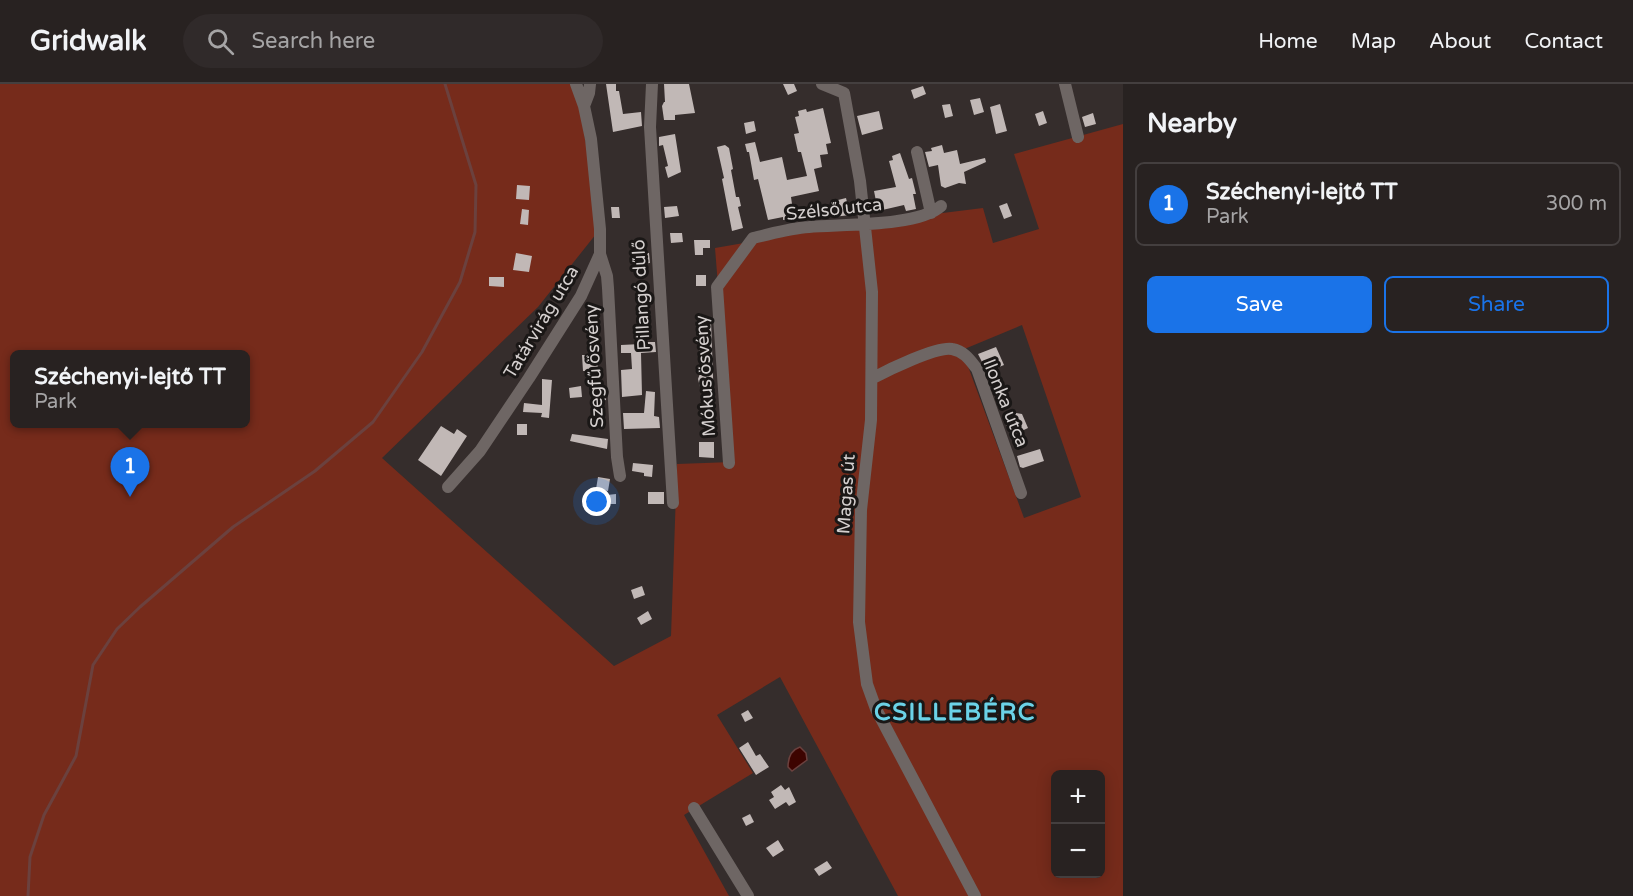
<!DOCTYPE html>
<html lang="en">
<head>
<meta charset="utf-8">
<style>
  body { margin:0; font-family:"Varela Round",sans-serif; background:#302a2a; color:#f1f3f6 }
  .controls { position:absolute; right:18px; bottom:18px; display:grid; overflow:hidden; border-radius:9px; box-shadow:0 3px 15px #0003 }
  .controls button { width:54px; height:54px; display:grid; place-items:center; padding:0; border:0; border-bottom:2px solid #443f3f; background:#282221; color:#f1f3f6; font:30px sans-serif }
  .you { position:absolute; left:597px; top:418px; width:21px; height:21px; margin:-15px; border:4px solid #fff; border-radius:50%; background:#1a73e8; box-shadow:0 0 0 9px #1a73e833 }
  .badge { display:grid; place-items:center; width:39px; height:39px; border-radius:50%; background:#1a73e8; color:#fff; font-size:20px; font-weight:700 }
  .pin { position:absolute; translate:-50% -50px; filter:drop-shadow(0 2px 3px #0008) }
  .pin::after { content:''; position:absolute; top:32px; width:21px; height:18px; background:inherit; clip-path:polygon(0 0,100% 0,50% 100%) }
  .popup { position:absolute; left:10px; top:266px; width:240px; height:78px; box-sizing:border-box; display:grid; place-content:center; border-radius:9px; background:#282221; filter:drop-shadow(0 2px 4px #0005); font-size:20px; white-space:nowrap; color:#a5a4a5 }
  .popup b { font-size:22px; color:#f1f3f6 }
  .popup::after { content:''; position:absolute; left:50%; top:100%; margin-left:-12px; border:12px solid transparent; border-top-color:#282221 }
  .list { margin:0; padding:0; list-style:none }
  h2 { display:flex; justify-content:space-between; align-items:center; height:78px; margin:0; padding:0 24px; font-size:26px }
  h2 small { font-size:20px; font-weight:400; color:#a5a4a5 }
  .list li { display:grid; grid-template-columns:39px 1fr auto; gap:18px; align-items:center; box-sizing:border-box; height:84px; margin:0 12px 12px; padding:0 12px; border:2px solid #443f3f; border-radius:9px }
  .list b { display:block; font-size:22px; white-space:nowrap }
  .list p { margin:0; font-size:20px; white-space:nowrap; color:#a5a4a5 }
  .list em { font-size:20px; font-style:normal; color:#a5a4a5 }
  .actions { display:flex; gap:12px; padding:18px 24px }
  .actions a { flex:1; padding:14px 0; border:2px solid #1a73e8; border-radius:9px; text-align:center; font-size:21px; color:#1a73e8 }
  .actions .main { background:#1a73e8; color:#fff }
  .icon { flex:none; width:33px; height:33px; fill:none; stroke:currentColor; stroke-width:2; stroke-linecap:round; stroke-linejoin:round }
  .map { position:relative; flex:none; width:1123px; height:812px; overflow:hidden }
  header { display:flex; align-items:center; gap:36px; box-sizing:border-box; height:84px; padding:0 30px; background:#282221; border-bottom:2px solid #443f3f }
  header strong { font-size:28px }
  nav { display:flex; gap:33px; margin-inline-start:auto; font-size:21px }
  .search { width:420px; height:54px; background:#302a2a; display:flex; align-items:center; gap:15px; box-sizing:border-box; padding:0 21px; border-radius:33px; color:#a5a4a5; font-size:22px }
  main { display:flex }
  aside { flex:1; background:#282221 }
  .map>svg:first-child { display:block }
  .green { fill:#762b1b; fill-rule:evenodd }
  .water { fill:#3d0400; stroke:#6b413e; stroke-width:1.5 }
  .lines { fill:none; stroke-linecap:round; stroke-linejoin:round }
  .stream { stroke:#6b413e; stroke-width:3 }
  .building { fill:#c1b8b6 }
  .minor { stroke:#6e6664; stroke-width:12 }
  .labels { text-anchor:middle; stroke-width:6; stroke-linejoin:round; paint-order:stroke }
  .street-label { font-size:18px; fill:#d5d0cf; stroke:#1a1716 }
  .district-label { font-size:24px; font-weight:bold; letter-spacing:1.5px; fill:#6bd2e7; stroke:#1a1716 }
</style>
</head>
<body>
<header>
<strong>Gridwalk</strong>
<div class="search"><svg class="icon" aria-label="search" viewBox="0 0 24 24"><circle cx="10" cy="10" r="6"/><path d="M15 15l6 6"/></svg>Search here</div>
<nav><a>Home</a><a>Map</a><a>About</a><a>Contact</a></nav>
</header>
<main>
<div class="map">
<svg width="1123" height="812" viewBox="0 0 1123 812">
  <rect width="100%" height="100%" fill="#352d2c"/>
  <path class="green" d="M0 0H576L600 145 538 223 382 374 614 582 671 552 677 380 732 378 715 164 854 140 983 124 993 159 1039 145 1014 70 1123 40V812H898L780 593 717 631 753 689 684 731 729 812H0ZM1022 241 1081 413 1024 434 962 266ZM15 270H246V340H15ZM1056 690H1100V790H1056Z"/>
  <path class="water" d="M800 663 806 669 807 676 792 687 788 683C788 674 791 666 800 663Z"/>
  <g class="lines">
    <path class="stream" d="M28 812 30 773 44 731 76 672 93 581 117 545 140 523 233 443 315 387 373 338 422 268 460 198 475 148 476 101 445 0"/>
  </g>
  <path class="building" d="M606 0H616V7H619L623 30 641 28 642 42 613 48Z
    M664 0H689L695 29 675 31V36H664L662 22 664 18H665Z
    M783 0H794L797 7 788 11Z
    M923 2 926 10 914 15 911 6Z
    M980 14 984 28 974 31 970 16Z
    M950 20 953 32 945 34 942 21Z
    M1000 20 1007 47 996 50 990 23Z
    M823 24 831 59 826 60 828 70 820 71 822 83 814 85 819 107 791 113 794 134 783 136V133L768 136 758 95 754 96 749 68H747L745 60 755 58 760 78 782 73 787 96 807 92 801 68H798L794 50 799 49 795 33 799 32 798 27 806 25 807 28Z
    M879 27 883 45 862 51 857 32Z
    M1043 27 1047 39 1039 42 1035 30Z
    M1093 29 1096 40 1085 43 1082 33Z
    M754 37 756 47 746 50 744 39Z
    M675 50 681 88 668 94 665 83 668 82 663 61 659 62V53Z
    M725 61 729 64 733 85 731 86 736 113H739L741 122 738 123 743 144 732 147 722 95 724 94 717 63Z
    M942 61 944 69 957 66 960 80 985 74 986 78 964 88 966 100 959 99 945 104 941 102 938 81 929 83 925 68 932 67 931 64Z
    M900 69 909 95 912 94 916 110H913L916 125 906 127 904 121 878 127 874 107 896 103 889 77 893 76 892 72Z
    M517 101 530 102 529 116 516 115Z
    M846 114 850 131 833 133 830 118Z
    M1007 119 1012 132 1004 135 999 122Z
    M677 122 679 132 665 134 664 123Z
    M611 123H619L620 134H612Z
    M522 125 529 126 528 141 520 140Z
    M670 149H682L683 158 671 159Z
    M694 156H710V164H703V171H695Z
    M516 169 532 172 529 188 513 186Z
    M639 169H649L650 179 639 180Z
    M696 191H706V202H696Z
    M489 193H504V203L489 202Z
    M696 237H711L714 320 711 322H702V302L700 303 698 295 701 287Z
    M641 258H655L656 268 641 269 642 311 622 313 621 286 632 285 631 269H621V261L641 260Z
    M996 263 1004 281 987 288 978 270Z
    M582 271H597L598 287H583Z
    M542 295 552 296 549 334 541 333 542 329 523 328 524 319 542 321Z
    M581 302 582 313 570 314 569 304Z
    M605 305 606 316 600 317 598 306Z
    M646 307 655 308 654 332 659 333 660 344 624 345 623 329H644Z
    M1016 329 1022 330 1028 344 1011 352 1004 335Z
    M517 340H527V351H517Z
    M441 342 454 350 457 345 467 352 441 392 418 376Z
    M572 350 608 355 607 365 570 357Z
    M699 358H714V374L699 373Z
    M1040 365 1044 377 1023 384 1020 383 1017 372Z
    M633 379 653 381 652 393 644 392V389L632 387Z
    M598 393 610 395 608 407 596 405Z
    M648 408H664V420H648Z
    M616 410V420H607V411Z
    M642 502 645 511 634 515 631 506Z
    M648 527 652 535 641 541 637 534Z
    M748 626 753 634 745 638 741 630Z
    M748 658 756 672 760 670 769 683 756 691 739 664Z
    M781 701 785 706 789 703 796 718 789 722 786 718 775 725 769 716 774 713 771 708Z
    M750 730 754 738 746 742 742 734Z
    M778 756 784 766 773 773 766 764Z
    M827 777 832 784 819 792 814 785Z"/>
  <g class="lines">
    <path class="minor" d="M652 0 650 43 673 419
      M822 0 844 9 860 97 872 208 871 336 861 426 859 538 867 600 876 625 975 812
      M1065 0 1078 53
      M584 22 589 9 590 0
      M917 68 931 129
      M600 170 607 192 608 204 617 373 620 392
      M873 294C888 286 937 262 952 265 964 267 970 276 977 285L1021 409
      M729 379 717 203 753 154C771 150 790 144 809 143 841 140 918 143 941 122
      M448 403 480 367 529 294 581 212 600 170V145L591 55 584 22 576 0
      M694 724 748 812"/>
  </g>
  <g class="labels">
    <g class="street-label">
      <text transform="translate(834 125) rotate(-6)" y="6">Szélső utca</text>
      <text transform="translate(641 211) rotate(-93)" y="6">Pillangó dűlő</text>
      <text transform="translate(541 238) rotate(-59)" y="6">Tatárvirág utca</text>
      <text transform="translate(594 282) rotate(-93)" y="6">Szegfű ösvény</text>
      <text transform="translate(705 292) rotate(-94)" y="6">Mókus ösvény</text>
      <text transform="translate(1006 319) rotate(68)" y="6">Ilonka utca</text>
      <text transform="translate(846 410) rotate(-86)" y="6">Magas út</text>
    </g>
    <g class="district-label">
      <text x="955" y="636">CSILLEBÉRC</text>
    </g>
  </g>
</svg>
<div class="controls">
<button>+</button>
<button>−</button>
</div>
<div class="you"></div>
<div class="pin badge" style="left:130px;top:413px">1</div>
<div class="popup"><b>Széchenyi-lejtő TT</b>Park</div>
</div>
<aside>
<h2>Nearby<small></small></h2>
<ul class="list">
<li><span class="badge">1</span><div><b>Széchenyi-lejtő TT</b><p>Park</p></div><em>300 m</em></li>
</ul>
<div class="actions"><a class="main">Save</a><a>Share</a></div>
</aside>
</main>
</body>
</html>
